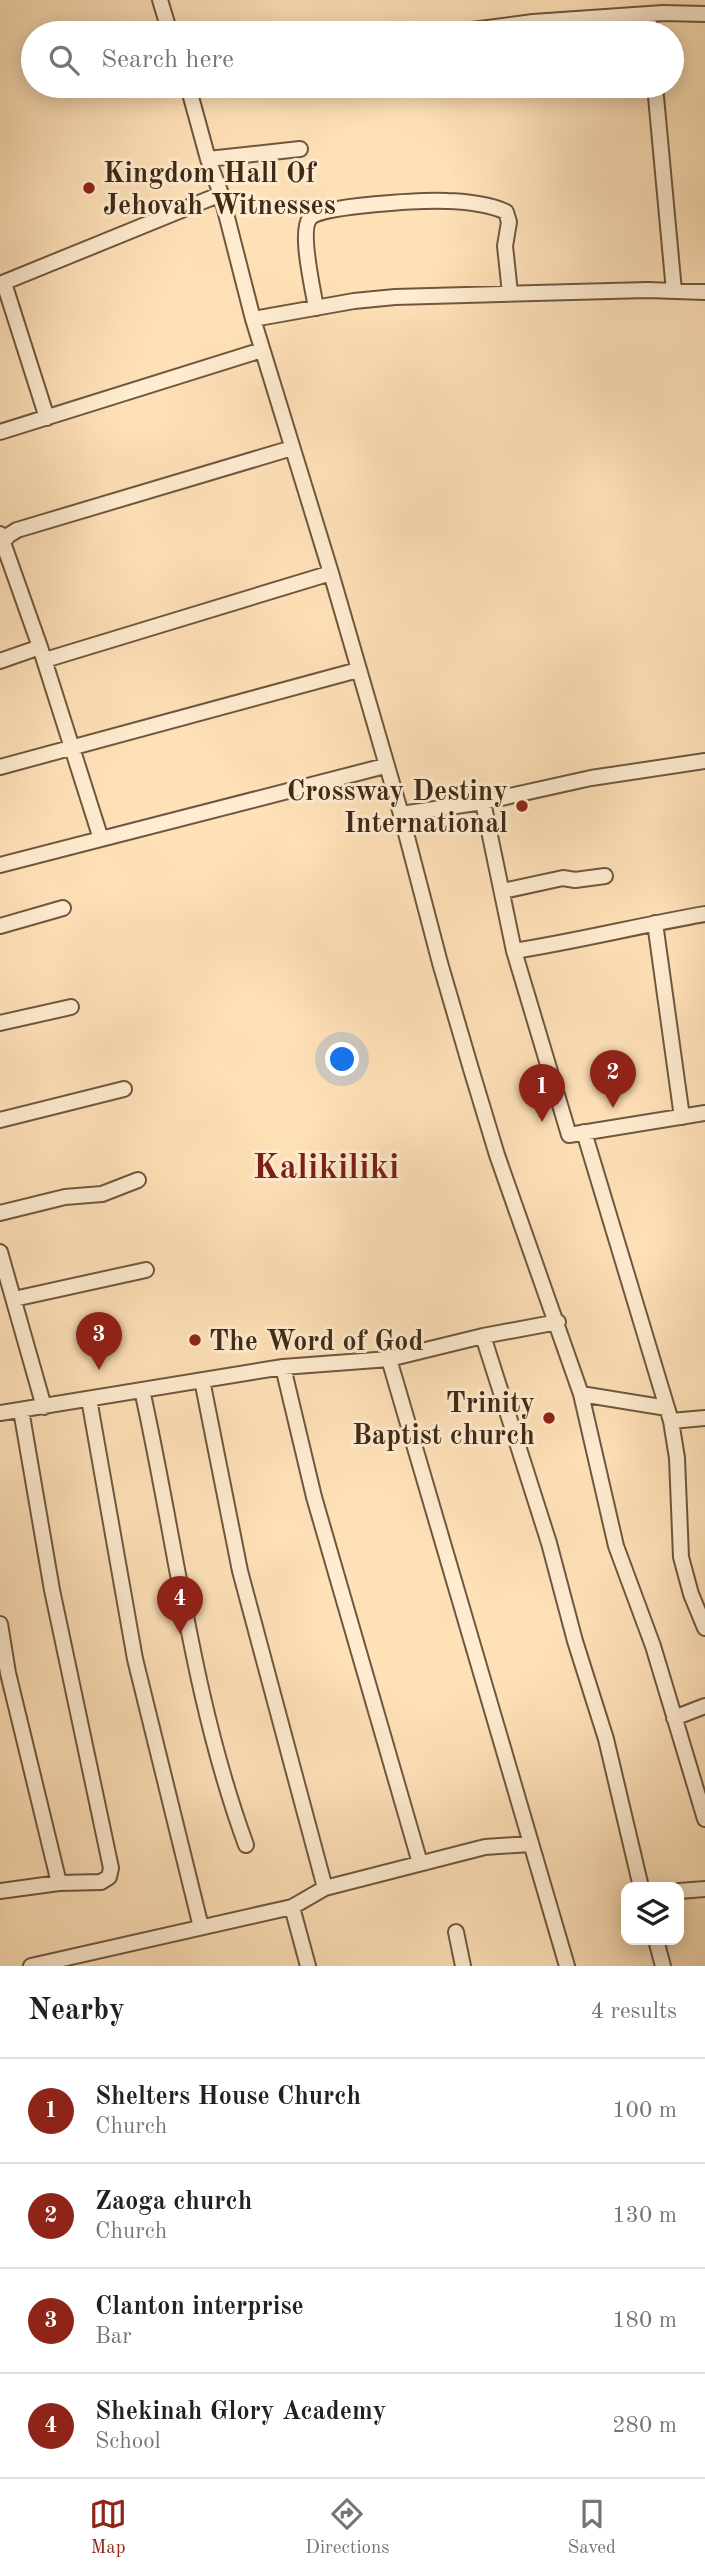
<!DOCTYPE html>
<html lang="en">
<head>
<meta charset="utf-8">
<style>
  body { margin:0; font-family:"Old Standard TT",serif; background:#f6f6f6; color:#202124 }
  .controls { position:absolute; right:21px; bottom:21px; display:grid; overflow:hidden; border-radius:14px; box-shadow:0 4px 18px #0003 }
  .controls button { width:63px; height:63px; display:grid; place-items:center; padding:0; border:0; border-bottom:2px solid #e0e0e0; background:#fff; color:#202124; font:35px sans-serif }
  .you { position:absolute; left:343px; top:1060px; width:24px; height:24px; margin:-18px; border:5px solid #fff; border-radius:50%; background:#1a73e8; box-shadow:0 0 0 10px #1a73e833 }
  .badge { display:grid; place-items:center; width:46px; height:46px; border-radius:50%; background:#8f2418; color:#fff; font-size:23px; font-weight:700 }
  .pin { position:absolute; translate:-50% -58px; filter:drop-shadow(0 2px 4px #0008) }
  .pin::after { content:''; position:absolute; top:37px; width:24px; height:21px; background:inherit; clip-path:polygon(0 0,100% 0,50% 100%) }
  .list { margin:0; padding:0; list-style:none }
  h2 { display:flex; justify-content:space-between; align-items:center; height:91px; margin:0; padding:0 28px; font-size:30px }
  h2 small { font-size:23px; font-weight:400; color:#757577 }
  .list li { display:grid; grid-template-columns:46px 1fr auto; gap:21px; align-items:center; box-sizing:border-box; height:105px; padding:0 28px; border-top:2px solid #e0e0e0 }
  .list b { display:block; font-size:26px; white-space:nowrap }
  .list p { margin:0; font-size:23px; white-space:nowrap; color:#757577 }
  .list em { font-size:23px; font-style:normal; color:#757577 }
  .icon { flex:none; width:38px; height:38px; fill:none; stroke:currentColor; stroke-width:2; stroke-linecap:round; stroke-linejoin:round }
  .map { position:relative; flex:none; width:705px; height:1966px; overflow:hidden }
  .search { position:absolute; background:#fff; box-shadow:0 4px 18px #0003; left:21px; right:21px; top:21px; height:77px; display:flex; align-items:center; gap:18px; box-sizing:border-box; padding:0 24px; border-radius:38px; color:#757577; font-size:26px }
  .sheet { height:511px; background:#fff }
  nav { display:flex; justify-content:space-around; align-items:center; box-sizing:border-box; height:98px; border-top:2px solid #e0e0e0; background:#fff; font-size:19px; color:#757577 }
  nav a { display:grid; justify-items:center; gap:4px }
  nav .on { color:#8f2418 }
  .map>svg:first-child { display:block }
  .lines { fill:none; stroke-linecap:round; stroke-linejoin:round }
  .minor-casing { stroke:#6f573f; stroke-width:18 }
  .minor { stroke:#ffecd1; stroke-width:14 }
  .poi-dot { fill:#8f2418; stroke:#ffecd1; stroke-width:2.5 }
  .labels { text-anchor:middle; stroke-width:6; stroke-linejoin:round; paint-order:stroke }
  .poi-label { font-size:28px; font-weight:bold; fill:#3f2917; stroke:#ffecd1; text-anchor:start }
  .district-label { font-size:35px; font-weight:bold; fill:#7a1f14; stroke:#ffecd1 }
</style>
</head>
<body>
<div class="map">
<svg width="705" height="1966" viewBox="0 0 705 1966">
  <rect width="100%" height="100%" fill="#ffe1b8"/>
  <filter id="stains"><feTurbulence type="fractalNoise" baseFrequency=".00286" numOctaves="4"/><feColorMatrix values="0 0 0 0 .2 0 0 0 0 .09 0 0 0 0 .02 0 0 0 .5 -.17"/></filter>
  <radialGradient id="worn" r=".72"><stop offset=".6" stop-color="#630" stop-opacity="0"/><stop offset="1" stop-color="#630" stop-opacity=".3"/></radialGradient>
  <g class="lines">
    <g class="minor-casing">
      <path id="minor" d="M160 0 170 33
        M648 14 650 33
        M449 33 533 22 663 13 705 14
        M188 86 208 159 221 194 253 319 331 573 401 814 440 963 471 1069 497 1155 581 1394 616 1546 653 1646 705 1819
        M655 86 674 291
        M208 159 300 149
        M4 283 47 418
        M0 284 221 194
        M316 308C313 289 299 231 310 218 320 205 427 200 448 201 463 201 493 205 506 212L509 222 505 246 510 293
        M253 319 354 301 395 297 647 290 705 292
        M0 432 262 350
        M0 534 40 647 101 839 385 766
        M0 545 9 535 17 530 292 448
        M45 660 331 573
        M0 661 40 647
        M0 767 358 670
        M483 802 514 951 569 1135 705 1113
        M401 814 483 802 591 778 705 761
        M0 865 101 839
        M503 891 563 878 575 880 605 876
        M655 923 682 1117
        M0 926 63 908
        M514 951C578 941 641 925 705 914
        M0 1023 71 1007
        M0 1120 124 1089
        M584 1132 671 1421 677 1458 681 1557 691 1594 705 1628
        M0 1213 65 1197 102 1194 138 1180
        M0 1252 44 1407
        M14 1299 146 1270
        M483 1336 549 1543 575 1641 606 1739 641 1887
        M389 1359 567 1966
        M283 1367 314 1497 420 1863
        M202 1380 240 1571 325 1888
        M142 1390C176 1542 192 1698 246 1845
        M581 1394 667 1408
        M89 1399 135 1659 201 1927
        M0 1413 283 1367 389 1359 483 1336 558 1322
        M671 1421 705 1418
        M0 1624 8 1673 59 1883
        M674 1718 705 1706
        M0 1891 59 1883 101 1882 109 1877 111 1868 52 1590 21 1410
        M679 1891 705 1889
        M292 1907 308 1966
        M456 1932 463 1966
        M656 1940 663 1966
        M31 1966 292 1907 325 1888 485 1847 530 1844"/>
    </g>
    <use href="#minor" class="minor"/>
  </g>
  <g class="poi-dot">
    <circle cx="89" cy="188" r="7"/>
    <circle cx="522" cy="806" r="7"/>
    <circle cx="195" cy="1340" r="7"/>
    <circle cx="549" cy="1418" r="7"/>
  </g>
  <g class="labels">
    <g class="poi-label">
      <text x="103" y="182">Kingdom Hall Of<tspan x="103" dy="32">Jehovah Witnesses</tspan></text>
      <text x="508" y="800" text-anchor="end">Crossway Destiny<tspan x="508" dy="32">International</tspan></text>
      <text x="209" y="1350">The Word of God</text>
      <text x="535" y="1412" text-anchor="end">Trinity<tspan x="535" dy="32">Baptist church</tspan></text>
    </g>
    <g class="district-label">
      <text x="326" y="1178">Kalikiliki</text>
    </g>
  </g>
  <rect width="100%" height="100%" filter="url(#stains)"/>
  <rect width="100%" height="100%" fill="url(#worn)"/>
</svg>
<div class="controls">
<button><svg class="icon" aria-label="layers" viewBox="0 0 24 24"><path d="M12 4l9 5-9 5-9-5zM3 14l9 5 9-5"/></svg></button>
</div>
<div class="you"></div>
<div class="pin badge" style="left:542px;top:1122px">1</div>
<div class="pin badge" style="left:613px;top:1108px">2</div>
<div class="pin badge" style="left:99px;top:1370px">3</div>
<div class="pin badge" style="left:180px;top:1634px">4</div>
<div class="search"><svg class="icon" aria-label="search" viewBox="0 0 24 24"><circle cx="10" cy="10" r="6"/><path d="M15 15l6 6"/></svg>Search here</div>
</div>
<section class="sheet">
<h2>Nearby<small>4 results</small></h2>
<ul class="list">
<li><span class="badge">1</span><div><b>Shelters House Church</b><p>Church</p></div><em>100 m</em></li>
<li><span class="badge">2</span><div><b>Zaoga church</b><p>Church</p></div><em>130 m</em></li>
<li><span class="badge">3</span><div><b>Clanton interprise</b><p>Bar</p></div><em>180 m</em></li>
<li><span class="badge">4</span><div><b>Shekinah Glory Academy</b><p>School</p></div><em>280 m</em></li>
</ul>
</section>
<nav>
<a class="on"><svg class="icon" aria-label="map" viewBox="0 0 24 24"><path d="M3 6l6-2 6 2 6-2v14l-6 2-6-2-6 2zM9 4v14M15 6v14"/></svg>Map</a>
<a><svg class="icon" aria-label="directions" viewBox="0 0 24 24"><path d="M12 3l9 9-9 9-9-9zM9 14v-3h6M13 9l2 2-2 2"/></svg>Directions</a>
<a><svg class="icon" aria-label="saved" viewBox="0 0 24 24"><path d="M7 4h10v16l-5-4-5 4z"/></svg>Saved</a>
</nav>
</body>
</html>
